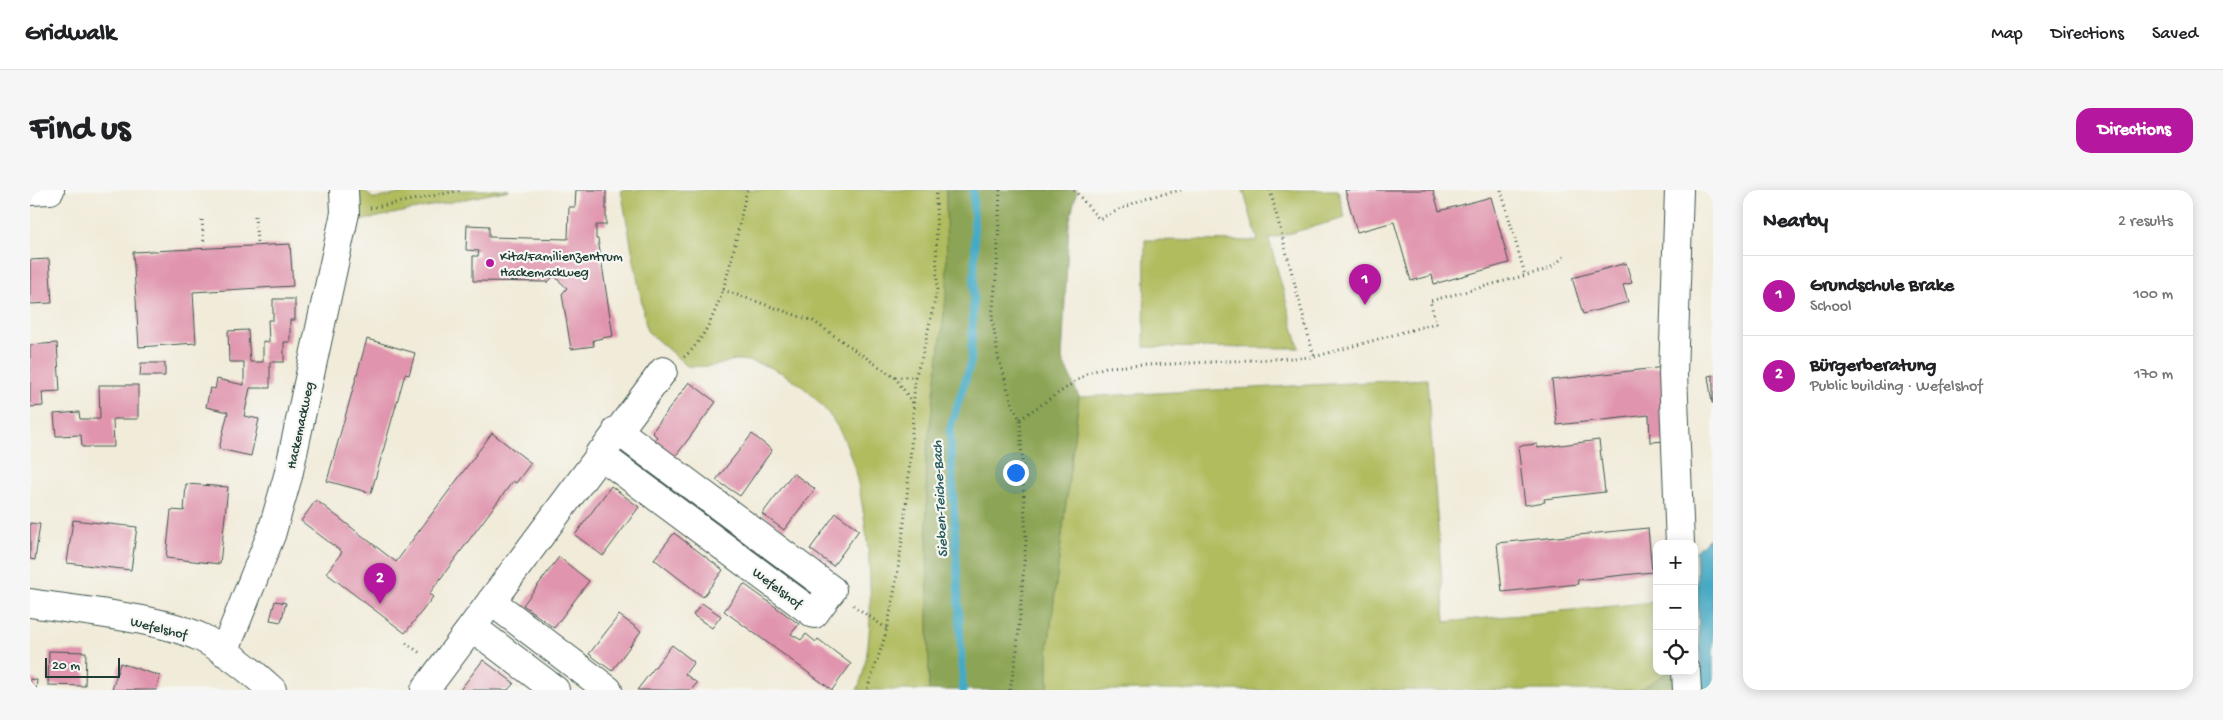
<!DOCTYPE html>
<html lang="en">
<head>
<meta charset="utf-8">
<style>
  body { margin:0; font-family:"Gochi Hand",sans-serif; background:#f6f6f6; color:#202124 }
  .controls { position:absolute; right:15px; bottom:15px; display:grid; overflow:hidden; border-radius:10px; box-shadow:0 2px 12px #0003 }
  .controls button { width:45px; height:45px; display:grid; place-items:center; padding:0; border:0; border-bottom:1px solid #e0e0e0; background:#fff; color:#202124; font:25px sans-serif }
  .scale { position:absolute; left:15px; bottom:12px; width:75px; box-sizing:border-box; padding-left:5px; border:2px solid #1f3d34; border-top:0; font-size:14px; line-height:18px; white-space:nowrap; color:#1f3d34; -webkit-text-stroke:4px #f6f6f2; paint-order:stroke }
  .you { position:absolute; left:985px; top:282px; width:18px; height:18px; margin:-12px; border:4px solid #fff; border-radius:50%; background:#1a73e8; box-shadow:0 0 0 8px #1a73e833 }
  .badge { display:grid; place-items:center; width:32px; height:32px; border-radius:50%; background:#b5179e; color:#fff; font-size:16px; font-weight:700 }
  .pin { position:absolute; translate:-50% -41px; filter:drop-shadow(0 1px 2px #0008) }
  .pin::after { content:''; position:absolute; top:26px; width:18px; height:15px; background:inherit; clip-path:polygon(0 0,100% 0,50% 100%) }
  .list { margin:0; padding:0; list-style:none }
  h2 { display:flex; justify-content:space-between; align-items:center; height:65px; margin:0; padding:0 20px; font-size:21px }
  h2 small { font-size:16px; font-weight:400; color:#757577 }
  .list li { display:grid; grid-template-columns:32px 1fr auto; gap:15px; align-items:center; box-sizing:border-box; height:80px; padding:0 20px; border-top:1px solid #e0e0e0 }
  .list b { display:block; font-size:19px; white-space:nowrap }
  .list p { margin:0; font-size:16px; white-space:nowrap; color:#757577 }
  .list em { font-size:16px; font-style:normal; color:#757577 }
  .icon { flex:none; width:28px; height:28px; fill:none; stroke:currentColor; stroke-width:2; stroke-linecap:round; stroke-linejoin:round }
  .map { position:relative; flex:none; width:1683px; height:500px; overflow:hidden; border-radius:15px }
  header { display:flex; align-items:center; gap:30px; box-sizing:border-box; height:70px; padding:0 25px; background:#fff; border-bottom:1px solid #e0e0e0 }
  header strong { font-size:24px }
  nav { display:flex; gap:28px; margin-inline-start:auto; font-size:18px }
  .intro { display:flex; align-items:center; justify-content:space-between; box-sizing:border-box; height:120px; padding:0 30px }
  h1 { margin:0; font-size:35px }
  .button { padding:12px 22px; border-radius:15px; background:#b5179e; color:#fff; font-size:18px; font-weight:700 }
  main { display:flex; gap:30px; padding:0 30px }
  aside { flex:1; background:#fff; border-radius:15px; box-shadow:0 2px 12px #0003 }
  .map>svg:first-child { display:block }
  .green { fill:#b1bc5e; stroke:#687c49 }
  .forest { fill:#8ca455; stroke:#567044 }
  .water { fill:#45aac4; stroke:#32747c }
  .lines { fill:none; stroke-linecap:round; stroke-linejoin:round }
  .stream { stroke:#45aac4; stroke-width:8 }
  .building { fill:#e094ad }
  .minor-casing { stroke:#3e574d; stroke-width:30 }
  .path { stroke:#3e574d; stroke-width:3; stroke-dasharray:1 4; stroke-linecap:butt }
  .minor { stroke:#fff; stroke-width:28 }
  .poi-dot { fill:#b5179e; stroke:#f6f6f2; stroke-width:2 }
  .labels { text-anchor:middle; stroke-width:4.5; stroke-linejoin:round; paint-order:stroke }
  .poi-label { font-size:14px; fill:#1f3d34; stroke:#f6f6f2; text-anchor:start }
  .street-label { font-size:14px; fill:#1f3d34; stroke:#f6f6f2 }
  .water-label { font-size:15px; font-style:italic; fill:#2a5e5f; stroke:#f6f6f2 }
</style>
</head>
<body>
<header>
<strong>Gridwalk</strong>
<nav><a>Map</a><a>Directions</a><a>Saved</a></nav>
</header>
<div class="intro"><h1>Find us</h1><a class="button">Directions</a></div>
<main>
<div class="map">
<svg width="1683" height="500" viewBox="0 0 1683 500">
  <rect width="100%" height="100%" fill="#f6f6f2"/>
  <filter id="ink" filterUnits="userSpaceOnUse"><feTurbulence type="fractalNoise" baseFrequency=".02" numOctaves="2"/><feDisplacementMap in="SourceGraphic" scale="10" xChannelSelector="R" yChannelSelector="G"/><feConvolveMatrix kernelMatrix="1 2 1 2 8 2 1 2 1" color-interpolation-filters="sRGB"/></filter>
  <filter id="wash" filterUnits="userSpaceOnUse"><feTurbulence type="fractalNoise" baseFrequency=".0096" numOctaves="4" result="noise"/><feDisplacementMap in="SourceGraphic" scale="20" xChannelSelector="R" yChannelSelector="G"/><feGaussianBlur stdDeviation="1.12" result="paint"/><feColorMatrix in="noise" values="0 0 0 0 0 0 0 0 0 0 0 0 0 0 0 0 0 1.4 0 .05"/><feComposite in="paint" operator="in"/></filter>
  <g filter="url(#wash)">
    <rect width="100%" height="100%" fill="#f1ebd9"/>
    <path class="green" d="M329 0H333L344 9 387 0H479L324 32Z
      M591 0H916L917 100 896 268 899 500H827C852 446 839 295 811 243 796 216 773 193 746 180 735 175 719 170 706 170 700 170 694 174 688 175 678 177 667 176 657 176L617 141Z
      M1213 0H1308L1315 28 1239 49 1269 158 1114 157 1115 50 1228 51Z
      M1397 189 1415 432 1627 412V481H1640L1609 500H1018V459L1049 207Z"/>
    <path class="forest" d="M916 0H1047L1039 34 1032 169 1049 207 1018 459V500H899L896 268 917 100Z
      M1640 481H1646L1647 500H1609Z"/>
    <path class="water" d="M1683 344V500H1671L1666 361Z"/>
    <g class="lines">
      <path class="stream" d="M933 500 920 239 941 172 945 63 943 0"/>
    </g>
    <g id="blocks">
      <path class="building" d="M546 0H576V35H566V49H568L583 146 563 150 564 156 541 159 532 104 537 98 524 86 518 92 443 91V66H448L449 61 436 60 437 35 459 36V47L538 49 539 17H545Z
        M1315 0H1403L1409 21 1461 7 1479 73 1404 94 1402 85 1381 91 1364 32 1327 42Z
        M260 54 263 96 163 102 166 153 109 157 103 62Z
        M19 69 22 113 0 114V70Z
        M1596 73 1602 93 1593 95 1598 112 1553 124 1542 88Z
        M243 109H265V130H260V152H254V172H240V198H220L214 226 229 229 221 266 189 259 198 222 176 217 180 198 185 199 187 189 214 195V172H199L198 141 218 140 220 172H233V151L239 152 238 130H243Z
        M337 149 385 163 379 185 375 184 341 303 297 291Z
        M27 153 30 201 12 202 13 216 0 217V155Z
        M111 173H135V186H110Z
        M1635 177 1638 251 1620 252 1619 225 1527 235 1522 190Z
        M1683 185V213H1682L1678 186Z
        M659 192 686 212 642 271 621 255 627 247 622 242Z
        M69 195H108V229H83L84 257H52L51 245 26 246 24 224 49 222 50 229H70Z
        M462 243 501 273 486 293 483 291 399 404 403 407 375 443 296 383 312 362 271 331 286 310 366 372Z
        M722 244 742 260 710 306 686 290Z
        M1569 250 1575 302 1514 309 1515 312 1495 315 1488 256 1507 254 1508 258Z
        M763 283 785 299 754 340 732 324Z
        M156 294 198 297 190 374 136 368 141 320 154 321Z
        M581 296 609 317 573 366 545 345Z
        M806 323 829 340 803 376 780 359Z
        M43 330 107 337 101 380 37 373Z
        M0 333 10 334 5 370 0 369Z
        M1618 338 1622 382 1547 390 1548 394 1472 402 1467 353Z
        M644 343 693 380 673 407 624 369Z
        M529 367 559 391 524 438 493 415Z
        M714 394 769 434 761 444 771 450 776 444 786 452 788 449 821 474 802 500 694 421Z
        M245 411 256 413 251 432 240 430Z
        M672 413 691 426 682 438 663 425Z
        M589 425 611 441 582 481 559 464Z
        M642 455 664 472 655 484 667 493 661 500H607Z
        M19 461 56 462 55 496 18 495Z
        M453 470 484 493 478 500H430Z
        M90 473 130 486 126 500H82Z
        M0 489 7 490 6 500H0Z"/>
    </g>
  </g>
  <g filter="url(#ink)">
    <use href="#blocks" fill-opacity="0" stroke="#3e574d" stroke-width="1"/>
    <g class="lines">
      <g class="minor-casing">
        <path id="minor" d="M1649 0 1643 184 1650 354
          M0 1 20 0
          M569 264 784 424 802 400 587 240
          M461 411 578 500
          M0 413C49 421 128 427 172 448 197 461 221 481 242 500
          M442 437 525 500
          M194 462 241 345 258 286 315 23 314 0
          M1656 481 1657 500
          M395 500 633 181"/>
      </g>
      <path class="path" d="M970 0 967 77 962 127 968 166 984 219 990 229 996 350 987 460 980 500
        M1044 0 1069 29 1115 8 1151 0
        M1240 0 1284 167
        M1471 0 1495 85
        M340 18 433 0
        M225 26 227 52
        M172 30 174 55
        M693 100 783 131 864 187H885C881 270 875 356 857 438 852 459 843 480 837 500
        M654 167C694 134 705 49 717 0
        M865 187 884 215
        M885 187 892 167 907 101 906 0
        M990 229 1058 183 1076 177 1284 167 1406 133 1400 111 1519 79 1535 66
        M823 415 857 439
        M376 453 390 463"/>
      <use href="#minor" class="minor"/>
    </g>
  </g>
  <circle class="poi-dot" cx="460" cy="73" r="5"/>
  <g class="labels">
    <g class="poi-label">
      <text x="470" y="70">Kita/Familienzentrum<tspan x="470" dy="16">Hackemackweg</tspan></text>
    </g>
    <g class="street-label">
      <text transform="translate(269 235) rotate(-78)" y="5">Hackemackweg</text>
      <text transform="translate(748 397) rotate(37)" y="5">Wefelshof</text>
      <text transform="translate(129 437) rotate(14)" y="5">Wefelshof</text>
    </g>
    <g class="water-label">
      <text transform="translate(909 309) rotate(-93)" y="5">Sieben-Teiche-Bach</text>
    </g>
  </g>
</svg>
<div class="controls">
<button>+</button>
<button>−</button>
<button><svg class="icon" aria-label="locate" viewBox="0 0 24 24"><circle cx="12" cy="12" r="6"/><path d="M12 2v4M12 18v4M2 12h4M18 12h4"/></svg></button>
</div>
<div class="scale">20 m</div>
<div class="you"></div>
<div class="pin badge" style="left:1335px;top:115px">1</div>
<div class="pin badge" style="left:350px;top:414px">2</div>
</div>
<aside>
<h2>Nearby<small>2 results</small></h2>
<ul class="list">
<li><span class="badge">1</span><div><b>Grundschule Brake</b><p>School</p></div><em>100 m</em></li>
<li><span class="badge">2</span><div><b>Bürgerberatung</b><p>Public building · Wefelshof</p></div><em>170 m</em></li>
</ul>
</aside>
</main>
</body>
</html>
